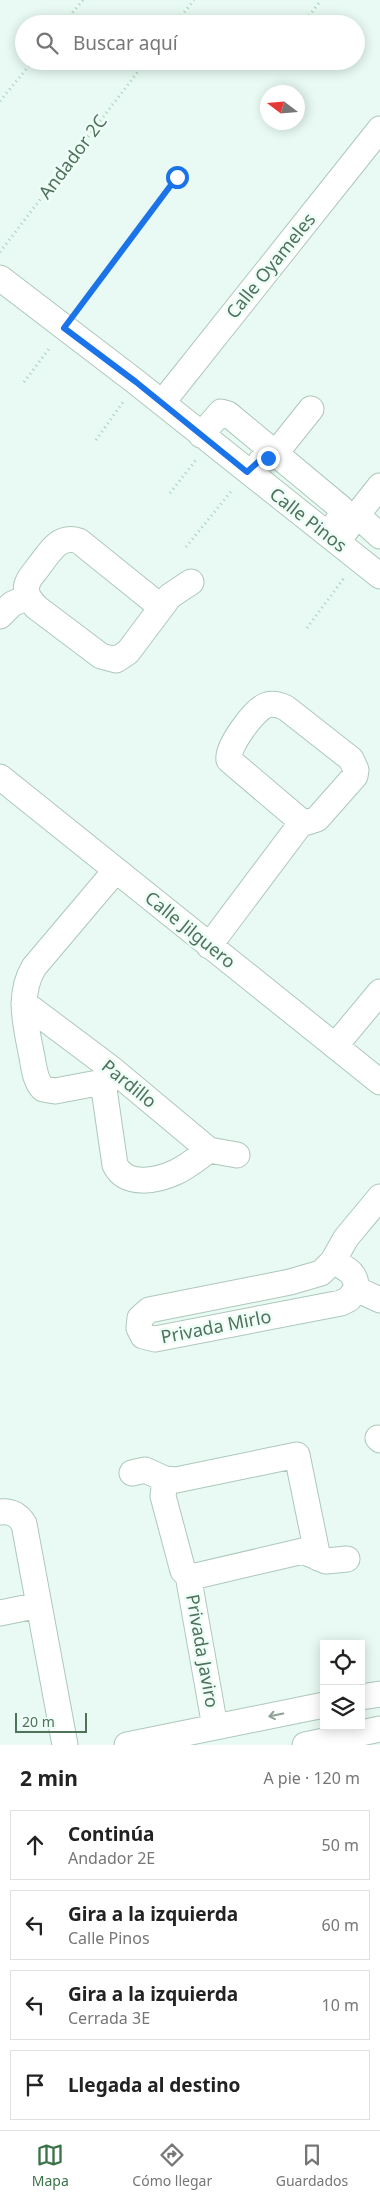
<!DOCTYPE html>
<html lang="es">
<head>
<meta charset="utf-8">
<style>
  body { margin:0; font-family:"Noto Sans",sans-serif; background:#f2f2f2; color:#222 }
  .controls { position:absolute; right:15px; bottom:15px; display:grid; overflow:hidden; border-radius:0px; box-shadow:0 2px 12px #0003 }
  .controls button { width:45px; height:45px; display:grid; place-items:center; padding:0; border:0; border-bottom:1px solid #e0e0e0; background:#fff; color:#222; font:25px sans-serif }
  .compass { position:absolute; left:260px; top:85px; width:45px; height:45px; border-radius:50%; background:#fff; box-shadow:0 2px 12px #0003; rotate:286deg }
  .scale { position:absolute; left:15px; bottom:12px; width:72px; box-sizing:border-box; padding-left:5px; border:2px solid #4f725b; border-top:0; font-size:14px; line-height:18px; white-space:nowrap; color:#4f725b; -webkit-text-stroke:4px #eefdf7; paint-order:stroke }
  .stop { position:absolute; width:15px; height:15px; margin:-11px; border:4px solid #1a73e8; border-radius:50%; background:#fff }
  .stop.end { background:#1a73e8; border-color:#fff; box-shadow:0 1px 5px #0008 }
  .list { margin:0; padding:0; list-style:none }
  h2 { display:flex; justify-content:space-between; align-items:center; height:65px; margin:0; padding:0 20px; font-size:21px }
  h2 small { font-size:16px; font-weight:400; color:#767676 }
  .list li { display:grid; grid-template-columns:32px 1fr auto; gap:15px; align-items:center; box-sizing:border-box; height:70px; margin:0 10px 10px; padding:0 10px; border:1px solid #e0e0e0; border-radius:0px }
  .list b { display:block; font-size:19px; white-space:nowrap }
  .list p { margin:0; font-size:16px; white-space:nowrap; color:#767676 }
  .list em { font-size:16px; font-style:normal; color:#767676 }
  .icon { flex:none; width:28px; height:28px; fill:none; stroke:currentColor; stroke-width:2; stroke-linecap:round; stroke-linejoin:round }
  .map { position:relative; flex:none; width:380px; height:1745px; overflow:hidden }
  .search { position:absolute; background:#fff; box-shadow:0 2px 12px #0003; left:15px; right:15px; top:15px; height:55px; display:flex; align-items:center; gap:12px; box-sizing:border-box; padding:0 18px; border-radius:28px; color:#767676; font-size:19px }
  .sheet { height:385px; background:#fff }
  nav { display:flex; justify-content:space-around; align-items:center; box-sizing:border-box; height:70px; border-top:1px solid #e0e0e0; background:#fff; font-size:14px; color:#767676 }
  nav a { display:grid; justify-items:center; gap:2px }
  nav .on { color:#3b7348 }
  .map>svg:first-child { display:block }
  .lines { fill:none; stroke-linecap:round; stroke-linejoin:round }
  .minor-casing { stroke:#adc8b9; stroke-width:27 }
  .path { stroke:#a6d2b7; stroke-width:3; stroke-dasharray:1 4; stroke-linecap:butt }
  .minor { stroke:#fff; stroke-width:25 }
  .oneway { stroke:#8da394 }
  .route { stroke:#1a73e8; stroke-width:6 }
  .labels { text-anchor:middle; stroke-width:5; stroke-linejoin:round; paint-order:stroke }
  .street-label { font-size:18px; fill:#4f725b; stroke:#eefdf7 }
</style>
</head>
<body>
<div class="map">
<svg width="380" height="1745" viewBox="0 0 380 1745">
  <rect width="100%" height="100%" fill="#e8faf3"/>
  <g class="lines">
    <g class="minor-casing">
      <path id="minor" d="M0 278 136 382 380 576
        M162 403 380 129
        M201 435 221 412 228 414 341 508 343 512 329 535
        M261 461 275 454 311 409
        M357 515 380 486
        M339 540 357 515 380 536
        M28 597 36 607 101 656 116 660 128 652 170 596 191 582
        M0 616 12 604 28 597C27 592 25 587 28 582 30 576 36 571 39 566 50 552 59 534 79 541L161 607
        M0 777 380 1082
        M209 946 302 822H308L317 819 355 776 356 770 351 759 286 708C280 705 274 703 267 705 255 708 226 748 229 760L302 822
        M24 1003 112 1069 209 1150 237 1155
        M335 1046 380 992
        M112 1069 103 1082 55 1091 43 1089C35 1081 34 1068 32 1057 26 1026 17 995 34 967L116 870
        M103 1082 115 1165C126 1187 157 1181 176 1172 187 1167 198 1158 209 1150
        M333 1261C346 1269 357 1272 356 1289L380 1300
        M356 1289 349 1299 341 1303 155 1339 143 1336 139 1328 140 1318 149 1310 290 1282 321 1273 333 1261 346 1238 380 1197
        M378 1438 380 1440
        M132 1473 145 1470 165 1479 176 1480 297 1455 318 1558
        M165 1479 163 1496 183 1571 188 1575 215 1727
        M0 1512C11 1511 18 1514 24 1524L65 1745
        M188 1575 196 1576 303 1551 326 1561 347 1559
        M0 1613 39 1605
        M361 1697 380 1694
        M127 1745 324 1705
        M305 1745 380 1729"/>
    </g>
    <path class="path" d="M63 24 83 0
      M175 24 194 0
      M303 24 321 0
      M0 101 33 61
      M0 252 146 61
      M78 309 177 177
      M24 382 51 346
      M96 440 123 402
      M170 493 196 460
      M186 547 233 489
      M307 628 344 578"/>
    <use href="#minor" class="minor"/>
  </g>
  <defs><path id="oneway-shaft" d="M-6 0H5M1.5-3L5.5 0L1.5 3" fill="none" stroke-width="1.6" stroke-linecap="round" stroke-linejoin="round" transform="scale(1.25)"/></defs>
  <use class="oneway" href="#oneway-shaft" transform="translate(276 1715) rotate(168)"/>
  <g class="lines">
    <path class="route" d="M177 177 64 328 136 382 247 472 258 462 268 458"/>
  </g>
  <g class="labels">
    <g class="street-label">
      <text transform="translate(73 157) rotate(-53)" y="6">Andador 2C</text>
      <text transform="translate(271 266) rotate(-51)" y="6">Calle Oyameles</text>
      <text transform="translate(308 520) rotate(38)" y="6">Calle Pinos</text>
      <text transform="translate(190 930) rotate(39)" y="6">Calle Jilguero</text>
      <text transform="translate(129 1084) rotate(39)" y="6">Pardillo</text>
      <text transform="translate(216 1327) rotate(-11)" y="6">Privada Mirlo</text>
      <text transform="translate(202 1651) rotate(80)" y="6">Privada Javiro</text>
    </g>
  </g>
</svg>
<div class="controls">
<button><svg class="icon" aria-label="locate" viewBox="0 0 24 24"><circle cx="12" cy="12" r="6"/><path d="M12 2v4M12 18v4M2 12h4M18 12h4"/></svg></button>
<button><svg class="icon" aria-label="layers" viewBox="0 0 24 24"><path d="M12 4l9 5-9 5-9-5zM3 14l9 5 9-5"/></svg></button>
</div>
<svg class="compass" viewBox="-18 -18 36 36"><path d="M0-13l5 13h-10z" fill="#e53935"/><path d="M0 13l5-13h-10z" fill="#767676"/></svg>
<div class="scale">20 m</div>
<div class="stop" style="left:177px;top:177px"></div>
<div class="stop end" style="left:268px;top:458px"></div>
<div class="search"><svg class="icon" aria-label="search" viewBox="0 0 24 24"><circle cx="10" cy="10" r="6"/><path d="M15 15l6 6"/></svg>Buscar aquí</div>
</div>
<section class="sheet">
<h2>2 min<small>A pie · 120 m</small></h2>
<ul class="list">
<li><svg class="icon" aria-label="ahead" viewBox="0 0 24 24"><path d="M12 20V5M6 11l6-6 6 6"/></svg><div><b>Continúa</b><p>Andador 2E</p></div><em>50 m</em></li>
<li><svg class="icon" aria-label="left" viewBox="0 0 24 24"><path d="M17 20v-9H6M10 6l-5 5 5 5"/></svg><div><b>Gira a la izquierda</b><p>Calle Pinos</p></div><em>60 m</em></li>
<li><svg class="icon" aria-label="left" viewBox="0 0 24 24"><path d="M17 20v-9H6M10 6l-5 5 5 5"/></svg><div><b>Gira a la izquierda</b><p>Cerrada 3E</p></div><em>10 m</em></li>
<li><svg class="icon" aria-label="arrive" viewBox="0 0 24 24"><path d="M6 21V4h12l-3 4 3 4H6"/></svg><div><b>Llegada al destino</b></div></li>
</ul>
</section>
<nav>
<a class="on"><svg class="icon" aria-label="map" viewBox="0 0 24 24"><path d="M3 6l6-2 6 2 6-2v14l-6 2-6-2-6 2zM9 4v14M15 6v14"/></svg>Mapa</a>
<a><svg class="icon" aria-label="directions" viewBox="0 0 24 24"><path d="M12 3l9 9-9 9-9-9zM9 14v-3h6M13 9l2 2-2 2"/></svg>Cómo llegar</a>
<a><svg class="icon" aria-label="saved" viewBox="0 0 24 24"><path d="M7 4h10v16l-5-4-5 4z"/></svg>Guardados</a>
</nav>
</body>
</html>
